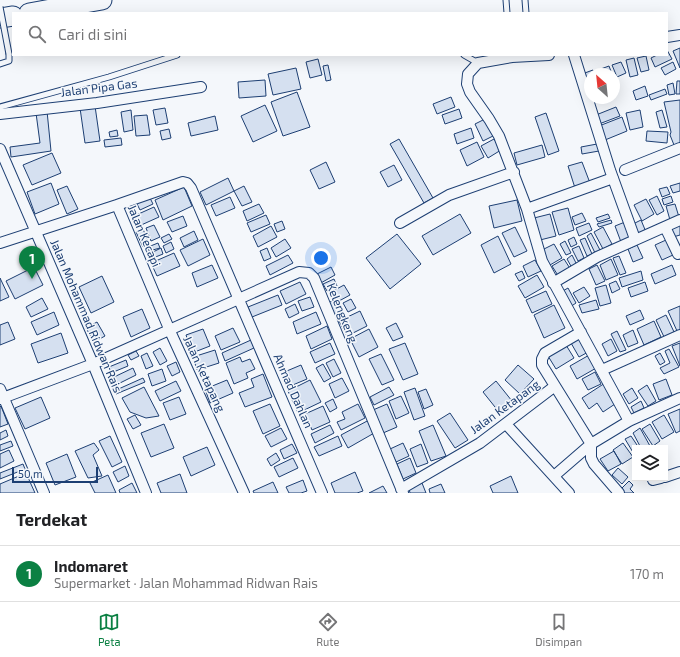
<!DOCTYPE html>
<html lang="id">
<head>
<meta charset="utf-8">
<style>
  body { margin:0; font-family:"Exo 2",sans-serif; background:#f2f2f2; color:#202124 }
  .controls { position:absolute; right:12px; bottom:12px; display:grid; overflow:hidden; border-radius:0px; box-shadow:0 4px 16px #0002 }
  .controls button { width:36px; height:36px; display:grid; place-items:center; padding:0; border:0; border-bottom:1px solid #e0e0e0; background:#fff; color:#202124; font:20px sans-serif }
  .compass { position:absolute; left:584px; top:68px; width:36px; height:36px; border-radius:50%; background:#fff; box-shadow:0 4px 16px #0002; rotate:333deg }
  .scale { position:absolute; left:12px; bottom:10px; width:86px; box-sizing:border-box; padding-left:4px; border:2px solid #1d3f73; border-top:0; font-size:11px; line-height:14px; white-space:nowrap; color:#1d3f73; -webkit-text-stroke:3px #f4f7fb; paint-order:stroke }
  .you { position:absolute; left:321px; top:258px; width:14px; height:14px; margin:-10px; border:3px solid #fff; border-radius:50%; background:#1a73e8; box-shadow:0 0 0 6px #1a73e833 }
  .badge { display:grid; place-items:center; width:26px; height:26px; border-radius:50%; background:#0b8043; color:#fff; font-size:13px; font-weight:700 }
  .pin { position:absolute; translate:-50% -33px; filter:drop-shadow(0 1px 2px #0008) }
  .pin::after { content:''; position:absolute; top:21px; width:14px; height:12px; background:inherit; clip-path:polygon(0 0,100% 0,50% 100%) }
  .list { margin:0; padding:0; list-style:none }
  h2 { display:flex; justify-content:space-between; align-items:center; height:52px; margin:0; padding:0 16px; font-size:17px }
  h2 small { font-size:13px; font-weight:400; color:#757577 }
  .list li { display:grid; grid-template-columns:26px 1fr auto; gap:12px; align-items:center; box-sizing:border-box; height:56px; padding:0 16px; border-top:1px solid #e0e0e0 }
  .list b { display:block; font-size:15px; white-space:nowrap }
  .list p { margin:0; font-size:13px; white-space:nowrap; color:#757577 }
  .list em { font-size:13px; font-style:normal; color:#757577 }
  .icon { flex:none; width:22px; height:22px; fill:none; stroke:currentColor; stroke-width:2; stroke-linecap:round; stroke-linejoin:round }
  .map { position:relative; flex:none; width:680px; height:493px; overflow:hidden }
  .search { position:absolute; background:#fff; box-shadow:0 4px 16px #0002; left:12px; right:12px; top:12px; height:44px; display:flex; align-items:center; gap:10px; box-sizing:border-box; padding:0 14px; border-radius:0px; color:#757577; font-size:15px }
  .sheet { height:108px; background:#fff }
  nav { display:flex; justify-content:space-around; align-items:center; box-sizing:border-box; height:56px; border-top:1px solid #e0e0e0; background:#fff; font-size:11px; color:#757577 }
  nav a { display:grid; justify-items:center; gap:2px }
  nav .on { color:#0b8043 }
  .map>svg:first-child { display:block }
  .building { fill:#d5e0f0; stroke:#1d3f73 }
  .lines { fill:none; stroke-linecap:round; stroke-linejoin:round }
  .lane-casing { stroke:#1d3f73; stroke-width:7 }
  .street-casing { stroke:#1d3f73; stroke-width:12 }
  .highway-casing { stroke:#1d3f73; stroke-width:21 }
  .lane { stroke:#f4f7fb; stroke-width:5 }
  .street { stroke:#f4f7fb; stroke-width:10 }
  .highway { stroke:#f4f7fb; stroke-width:19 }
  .lane-bridge-casing { stroke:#1d3f73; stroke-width:7; stroke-linecap:butt }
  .lane-bridge { stroke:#f4f7fb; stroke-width:5 }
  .labels { text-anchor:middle; stroke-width:3; stroke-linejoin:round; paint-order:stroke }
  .street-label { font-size:12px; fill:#1d3f73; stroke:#f4f7fb }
</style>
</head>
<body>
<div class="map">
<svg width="680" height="493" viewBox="0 0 680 493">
  <rect width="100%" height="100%" fill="#f4f7fb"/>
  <path class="building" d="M680 48V68L673 51Z
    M667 50 672 59 655 67 651 58 657 55H667Z
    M646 56 649 70 641 72 637 58Z
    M634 58 638 75 630 77 626 60Z
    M318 59 322 75 310 78 306 62Z
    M621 62 626 73 617 77 612 65Z
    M673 62 676 69 665 75 661 68Z
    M328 65 331 80 326 81 323 66Z
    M609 66 612 74H600L598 70Z
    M296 68 301 89 273 95 268 74Z
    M593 70 594 74H590V98L582 74Z
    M265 80 266 96 239 98 238 82Z
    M677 81H680V94H676Z
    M673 83 675 94 669 95 667 85Z
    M645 86 648 96 636 100 633 91Z
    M665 89 667 94 651 100 649 95Z
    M297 92 310 127 283 136 271 102Z
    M451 97 455 107 437 114 433 104Z
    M680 100V143L674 145 670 135 671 132 664 102Z
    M265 105 277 131 253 142 241 116Z
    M95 106 100 141 85 143 80 108Z
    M616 107 620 116 599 124 596 115Z
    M165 108 168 123 156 125 153 110Z
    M459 109 462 118 445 124 442 115Z
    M131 110 133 130 124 132 121 112Z
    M640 110 643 127 630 130 626 113Z
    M662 110 667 127 660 128 656 112Z
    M47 111 51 151 11 157 10 147 40 143 36 113Z
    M546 113 559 151 548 155 535 117Z
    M147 115 150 135 136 136 134 116Z
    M215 116 218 130 191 136 188 123Z
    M622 117 627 131 605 140 599 126Z
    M487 118 495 135 483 141 475 124Z
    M471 128 474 138 457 144 454 134Z
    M169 129 171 138 162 140 160 131Z
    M117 130 118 136 110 137 109 132Z
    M647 131 668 132 667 143 646 141Z
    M121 138 122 145 105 147 104 140Z
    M399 139 433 198 424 203 390 144Z
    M494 139 501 150 488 158 481 146Z
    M477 142 484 157 467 166 460 150Z
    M597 144 599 151 582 154 581 147Z
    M542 145 545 157 517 165 514 153Z
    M52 153 61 173 32 185 23 165Z
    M326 162 335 182 319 189 310 170Z
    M582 162 590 183 575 188 568 166Z
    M394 165 402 180 388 187 380 172Z
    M228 178 234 191 206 205 200 192Z
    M51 183 59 204 35 214 27 192Z
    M680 183V191L673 193 670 186Z
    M67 186 78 209 67 214 57 190Z
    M244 186 252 202 242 206 234 191Z
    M184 187 192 206 163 220 155 200Z
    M667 187 670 194 662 197 659 189Z
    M149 196 153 204 140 210 136 202Z
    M657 196 664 211 657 215 649 200Z
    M671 196 673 202 664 205 662 199Z
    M230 197 235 208 216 216 211 205Z
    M646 199 654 214 642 221 634 205Z
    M517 200 522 221 494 228 489 206Z
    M259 204 264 213 247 221 243 211Z
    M675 204 679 217 670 220 666 206Z
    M154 207 159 217 139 226 134 216Z
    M568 208 574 230 559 235 552 212Z
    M582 213 586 221 575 225 572 217Z
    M460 214 471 233 433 255 422 236Z
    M550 214 556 236 540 240 534 218Z
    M608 214 610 218 598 222 596 218Z
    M266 215 270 224 251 232 247 223Z
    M183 216 187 226 172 232 167 222Z
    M611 220 612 223 599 227 597 224Z
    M641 220 646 232 636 237 631 225Z
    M282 221 285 229 277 232 274 224Z
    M625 222 631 238 621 242 615 226Z
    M589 223 592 230 579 236 576 228Z
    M154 225 160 237 151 241 146 228Z
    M680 225V235L673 237 670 229Z
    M271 226 277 237 258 247 253 236Z
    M515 227 527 251 514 257 502 233Z
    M603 227 612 244 603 249 594 232Z
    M143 229 149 244 143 247 136 232Z
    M194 231 198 240 184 247 180 238Z
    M591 233 600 250 595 253 587 236Z
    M169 234 172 239 164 243 161 238Z
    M397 234 421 264 390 289 366 258Z
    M498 236 511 264 494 273 481 245Z
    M574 237 577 244 571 247 568 240Z
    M585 238 592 254 587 256 580 240Z
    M203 239 210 255 188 266 180 250Z
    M285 239 291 248 276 257 271 248Z
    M666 240 673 255 662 260 655 245Z
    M565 241 571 253 566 255 560 244Z
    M171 242 174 249 166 253 163 246Z
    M158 243 160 248 149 251 148 247Z
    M554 244 562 258 550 265 542 250Z
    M637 245 643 258 633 262 628 249Z
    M579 246 584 258 578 261 572 249Z
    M161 248 163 254 153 258 151 253Z
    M267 248 271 258 264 261 260 251Z
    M174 253 180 266 157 276 151 263Z
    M288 255 293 263 270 275 266 266Z
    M572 255 577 265 572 268 567 259Z
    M619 256 626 273 620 275 613 258Z
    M564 259 571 270 559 277 552 266Z
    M611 259 618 275 606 280 600 265Z
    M535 260 541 271 528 277 523 266Z
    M212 265 218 278 197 287 192 273Z
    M597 265 605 281 596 285 589 269Z
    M672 265 676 275 655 284 651 274Z
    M34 267 43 285 15 299 6 281Z
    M331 267 335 275 319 284 315 275Z
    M522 271 525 278 519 281 515 274Z
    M641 271 643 280 622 287 619 278Z
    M537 275 544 287 525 298 518 286Z
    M102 276 114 302 91 313 79 287Z
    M0 278 9 297 0 301Z
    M334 279 337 286 327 291 323 284Z
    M616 281 620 289 612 293 609 284Z
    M300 282 306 294 286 304 280 291Z
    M645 282 648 291 631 297 628 288Z
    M344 285 350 295 339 301 333 291Z
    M606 285 611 303 600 306 595 288Z
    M584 287 590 296 579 303 573 293Z
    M568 288 576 303 570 307 561 292Z
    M546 291 552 304 532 313 526 300Z
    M278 295 282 305 252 317 248 307Z
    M310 297 314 307 302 311 298 301Z
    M42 298 48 309 31 317 26 307Z
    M336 299 342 311 334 315 328 303Z
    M351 299 356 308 348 312 343 303Z
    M596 300 599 309 582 313 579 305Z
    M295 304 299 313 289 318 285 309Z
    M554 305 565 328 544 338 534 315Z
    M680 306V330L677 331 668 311Z
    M142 309 150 328 131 337 123 317Z
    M640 310 644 319 630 325 626 316Z
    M360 311 367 326 347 336 339 321Z
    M54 312 59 325 37 335 31 322Z
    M316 312 321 324 297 334 293 322Z
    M666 315 675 334 665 339 656 320Z
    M654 321 661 337 644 345 637 329Z
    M8 322 15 339 0 345V325Z
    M97 322 105 336 94 342 86 328Z
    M396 323 403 337 393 341 386 328Z
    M327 326 332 339 311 349 306 336Z
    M233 328 240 342 221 350 215 336Z
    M203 329 210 346 192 353 186 335Z
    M369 329 378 347 359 357 350 339Z
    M633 330 638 343 628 347 623 335Z
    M617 331 626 350 620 352 611 334Z
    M61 333 68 353 38 363 31 344Z
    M582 337 590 351 579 357 571 343Z
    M611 339 617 351 608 356 602 344Z
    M251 340 254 348 225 361 222 353Z
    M330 343 335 354 315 363 310 352Z
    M405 343 418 374 403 380 389 349Z
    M680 343V366L672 346Z
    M566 345 574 358 556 369 548 356Z
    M160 348 167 361 160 365 153 352Z
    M669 349 679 367 664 374 660 368 670 363 665 351Z
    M215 350 219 363 197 370 193 357Z
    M136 351 139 356 131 360 128 355Z
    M147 353 153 366 146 369 141 356Z
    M660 353 665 362 660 365 655 356Z
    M381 354 394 380 382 385 369 359Z
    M591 354 598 367 577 379 570 366Z
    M240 357 242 362 250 359 255 369 246 373 248 378 234 384 226 363Z
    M334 359 341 373 333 377 326 363Z
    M126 360 128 366 111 373 109 367Z
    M176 362 180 372 172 376 167 366Z
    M323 364 331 378 324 382 316 368Z
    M301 365 307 379 288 387 282 373Z
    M518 365 534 379 520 394 505 380Z
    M133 368 136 375 118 384 114 377Z
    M162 369 166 381 152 386 148 374Z
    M595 372 601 384 588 390 582 379Z
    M263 374 272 397 245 407 239 393 254 387 251 379Z
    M143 378 145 382 116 394 114 391Z
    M342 378 349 391 335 398 329 384Z
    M666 379 672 395 659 400 653 384Z
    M227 380 233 393 210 403 205 389Z
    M310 380 321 402 298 413 288 391Z
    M176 381 181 391 160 401 155 391Z
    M496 381 512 401 499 412 483 392Z
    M605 383 612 392 609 395 615 404 603 412 597 403 589 409 582 398Z
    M647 385 656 401 648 406 638 391Z
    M144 387 159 416 146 418 130 412 122 398Z
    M389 387 394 395 374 405 370 397Z
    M415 388 425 416 414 420 404 392Z
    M632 388 638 398 629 404 623 394Z
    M426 389 433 405 424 409 418 392Z
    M401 396 409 413 396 419 389 401Z
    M41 397 50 418 25 429 15 408Z
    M179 397 186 414 170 420 163 403Z
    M333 399 337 408 330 412 325 403Z
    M641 401 644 408 634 413 631 407Z
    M270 404 280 426 263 434 253 411Z
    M358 404 365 418 341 430 337 422 345 419 342 412Z
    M387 404 397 427 383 433 373 410Z
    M1 406 8 424 0 427V407Z
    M323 406 330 422 312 430 305 414Z
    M680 409V431L676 433 668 414Z
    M450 413 468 440 455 448 437 421Z
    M135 415 141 425 133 429 127 419Z
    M664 415 674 432 662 439 652 422Z
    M369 420 376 432 348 448 341 435Z
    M164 424 174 448 151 457 141 433Z
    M650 424 660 441 653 446 642 429Z
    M330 425 334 433 315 443 311 434Z
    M433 425 446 456 431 461 419 431Z
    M281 428 287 439 271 447 265 436Z
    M640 428 650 446 647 448H641L633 433Z
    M6 430 8 436 0 440V433Z
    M110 436 122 462 112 467 99 441Z
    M338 436 342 446 319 456 314 447Z
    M631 436 639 448H635L634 454 625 439Z
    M11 441 13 446 0 451V445Z
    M94 443 99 450 93 455 102 476 88 478 75 451Z
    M403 443 409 456 396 462 390 449Z
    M623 443 633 457 622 464 613 450Z
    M292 444 297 453 284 459 280 450Z
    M421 444 428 463 417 467 410 449Z
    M207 447 215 465 191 476 183 457Z
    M9 450 14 461 0 468V454Z
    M614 451 621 464 608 471 600 459Z
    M276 453 280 460 271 466 267 459Z
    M67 454 76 477 55 485 46 463Z
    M293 458 298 468 279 477 274 467Z
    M410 458 416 473 403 479 397 464Z
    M23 464 25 469 0 479V473Z
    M125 466 129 476 118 482 113 472Z
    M618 468 628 477 622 484 612 475Z
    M355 472 363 491 357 493H335L331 483Z
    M26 473 35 493H0V484Z
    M180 474 187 493H161L157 483Z
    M108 475 116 493H95L90 483Z
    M511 476 518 493H493L490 486Z
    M303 480 307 491 301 493H289L286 487Z
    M629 481 633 485 630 489 634 493H623L620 490Z
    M273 482 278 493H254L253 491Z
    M132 483 137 493H120L119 490Z
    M422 483 426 493H410L409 489Z
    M441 484 445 493H430L429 489Z
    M383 486 387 493H369Z"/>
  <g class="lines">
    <g class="lane-casing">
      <path id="lane" d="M506 0 507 13
        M525 0 526 13
        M464 55 478 63
        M0 64 9 61V54
        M0 107 109 77 177 55"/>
    </g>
    <g class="street-casing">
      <path id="street" d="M667 37 680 35
        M549 55 512 57 478 63 468 74 467 84 470 92 489 119 499 136 527 209 542 261 629 421
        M574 55 610 170 635 239
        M0 114 97 103 201 87
        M0 149 93 364 146 493
        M625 170 680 148
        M527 209 613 178
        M400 223 449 195 514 172
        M665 227 678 254
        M0 243 117 205
        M553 283 597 257 680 220
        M581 332 545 353 542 359V365L591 444V458L594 464 619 493
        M602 370 680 335
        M0 389 44 493
        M0 399 93 364 299 272 309 273 314 278 403 493
        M506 424 569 493
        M554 476 591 444 629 421 680 398
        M665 477 680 472
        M653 480 661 478
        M401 489 480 443 555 386
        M244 493 170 331 117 205 183 182 187 183 191 188 322 493"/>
    </g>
    <g class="highway-casing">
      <path id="highway" d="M29 13 102 0
        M0 18 13 16"/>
    </g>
    <use href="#lane" class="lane"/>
    <use href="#street" class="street"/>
    <use href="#highway" class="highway"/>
    <g class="lane-bridge-casing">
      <path id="lane-bridge" d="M0 7 9 54"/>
    </g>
    <use href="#lane-bridge" class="lane-bridge"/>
  </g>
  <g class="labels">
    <g class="street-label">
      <text transform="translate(99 88) rotate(-7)" y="4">Jalan Pipa Gas</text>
      <text transform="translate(144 236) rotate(67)" y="4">Jalan Kecapi</text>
      <text transform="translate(342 313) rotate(68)" y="4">Kelengkeng</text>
      <text transform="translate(86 316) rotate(67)" y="4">Jalan Mohammad Ridwan Rais</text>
      <text transform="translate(204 374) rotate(65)" y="4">Jalan Ketapang</text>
      <text transform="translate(293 391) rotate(66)" y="4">Ahmad Dahlan</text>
      <text transform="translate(505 407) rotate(-36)" y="4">Jalan Ketapang</text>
    </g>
  </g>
</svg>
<div class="controls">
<button><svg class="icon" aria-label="layers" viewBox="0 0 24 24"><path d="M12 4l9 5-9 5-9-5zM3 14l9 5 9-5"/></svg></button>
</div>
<svg class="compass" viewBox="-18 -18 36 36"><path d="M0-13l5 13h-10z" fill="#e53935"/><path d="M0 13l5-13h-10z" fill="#757577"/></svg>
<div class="scale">50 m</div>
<div class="you"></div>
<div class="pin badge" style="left:32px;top:279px">1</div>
<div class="search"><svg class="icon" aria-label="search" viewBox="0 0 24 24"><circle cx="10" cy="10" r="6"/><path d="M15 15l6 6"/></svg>Cari di sini</div>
</div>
<section class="sheet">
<h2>Terdekat<small></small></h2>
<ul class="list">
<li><span class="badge">1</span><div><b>Indomaret</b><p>Supermarket · Jalan Mohammad Ridwan Rais</p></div><em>170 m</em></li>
</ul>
</section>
<nav>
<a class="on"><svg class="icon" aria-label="map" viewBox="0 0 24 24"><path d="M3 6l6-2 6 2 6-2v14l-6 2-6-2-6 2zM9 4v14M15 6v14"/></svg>Peta</a>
<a><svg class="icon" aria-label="directions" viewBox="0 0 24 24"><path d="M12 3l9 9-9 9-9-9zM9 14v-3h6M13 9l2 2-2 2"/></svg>Rute</a>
<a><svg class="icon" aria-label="saved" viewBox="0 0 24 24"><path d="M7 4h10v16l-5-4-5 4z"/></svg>Disimpan</a>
</nav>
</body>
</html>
